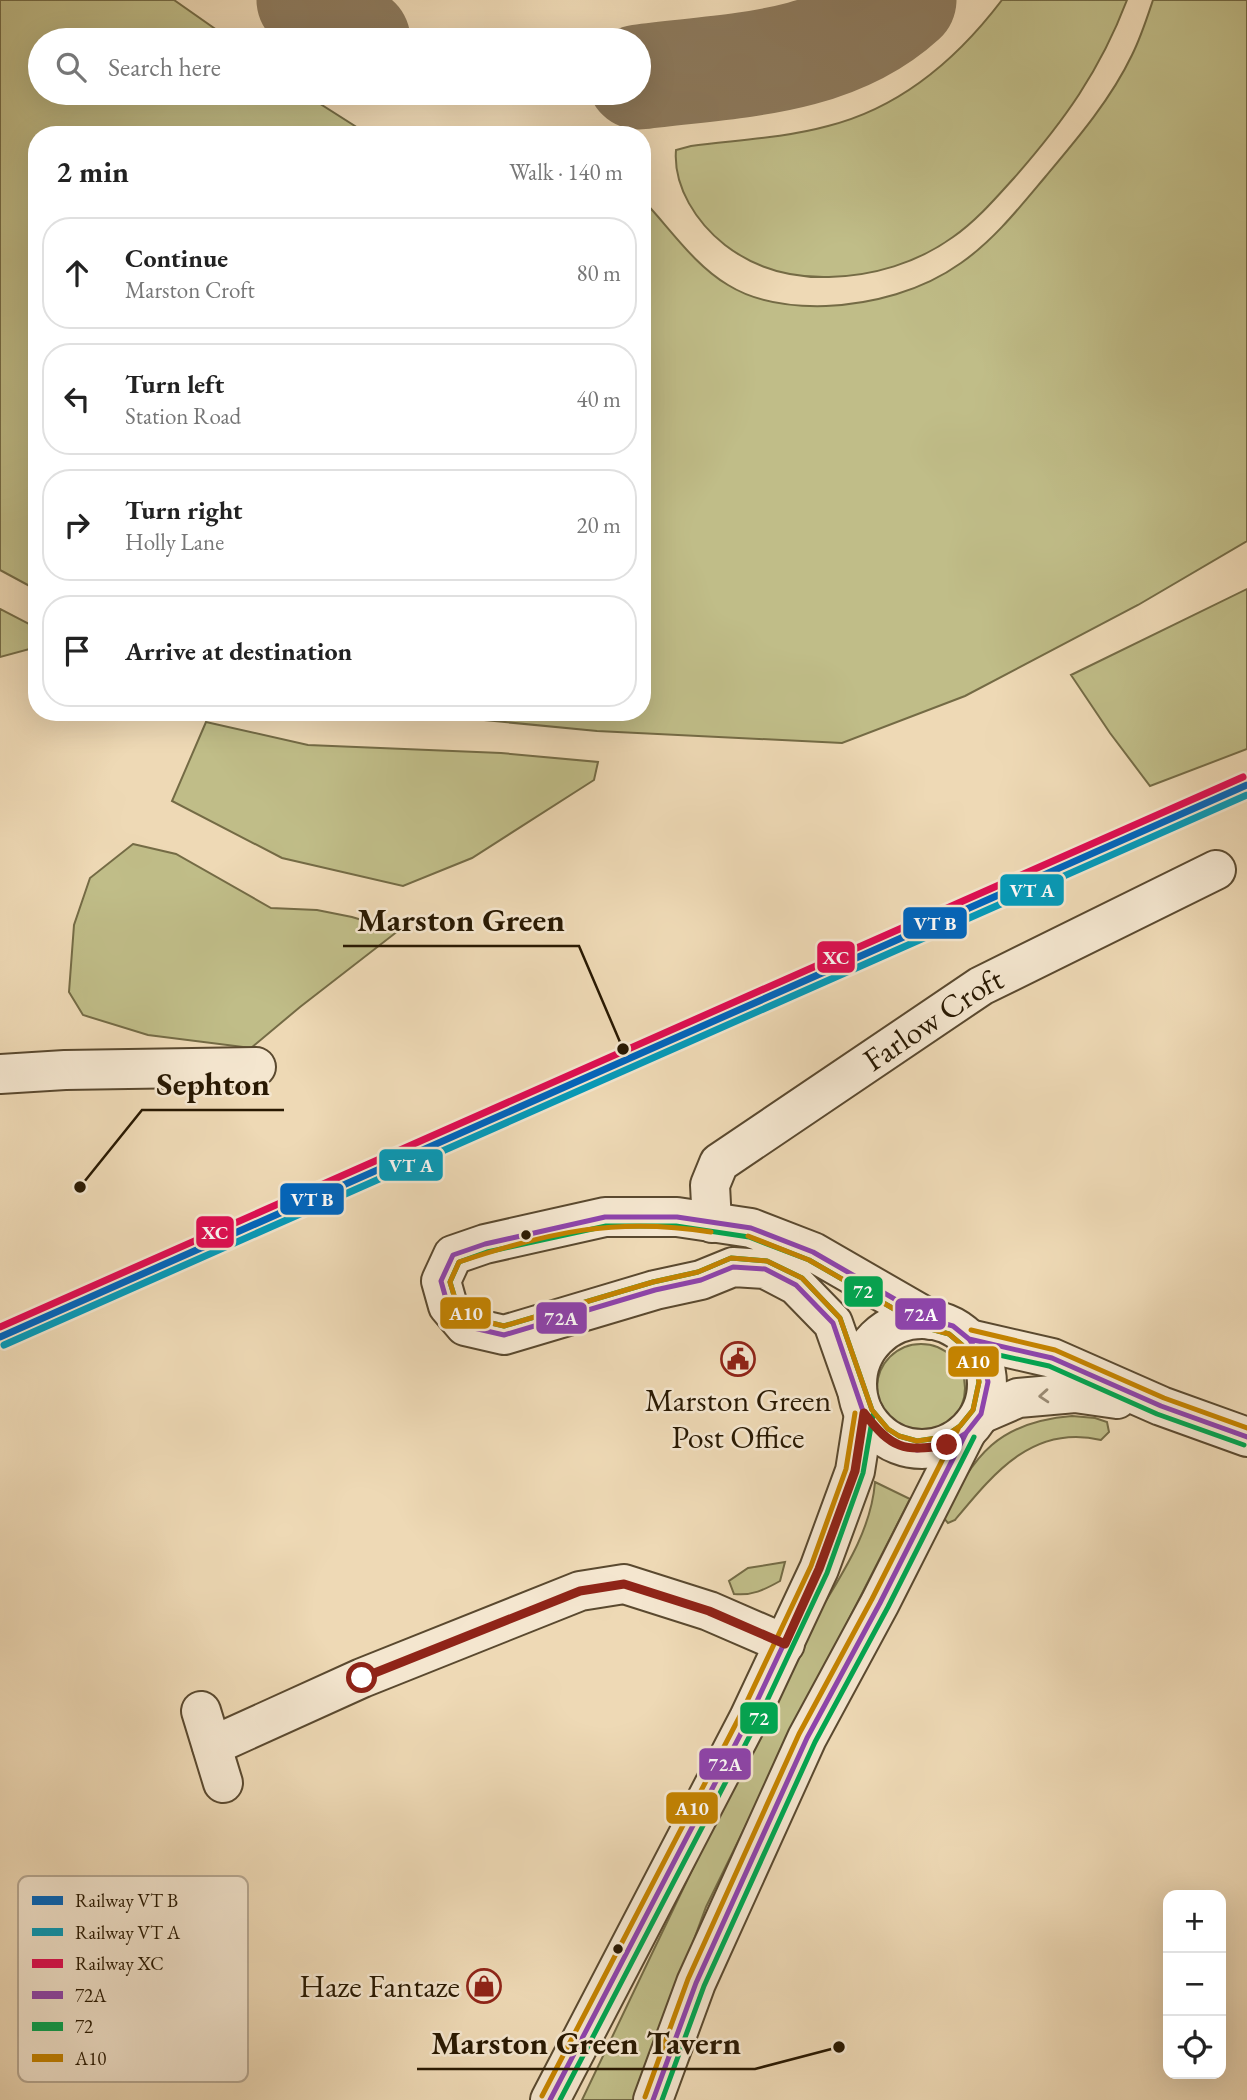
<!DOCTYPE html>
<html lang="en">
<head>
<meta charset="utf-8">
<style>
  body { margin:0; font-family:"EB Garamond",serif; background:#f2f2f2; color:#222 }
  .controls { position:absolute; right:21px; bottom:21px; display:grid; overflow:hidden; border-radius:14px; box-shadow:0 7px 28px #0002 }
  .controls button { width:63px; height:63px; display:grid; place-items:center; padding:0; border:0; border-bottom:2px solid #e0e0e0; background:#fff; color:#222; font:35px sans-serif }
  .stop { position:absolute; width:21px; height:21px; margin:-16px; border:5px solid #8f2418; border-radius:50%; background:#fff }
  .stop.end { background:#8f2418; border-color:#fff; box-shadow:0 2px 7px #0008 }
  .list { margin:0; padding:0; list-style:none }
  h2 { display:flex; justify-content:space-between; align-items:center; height:91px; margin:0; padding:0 28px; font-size:30px }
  h2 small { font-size:23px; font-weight:400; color:#767676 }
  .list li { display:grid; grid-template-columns:46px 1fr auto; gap:21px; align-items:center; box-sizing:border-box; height:112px; margin:0 14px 14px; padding:0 14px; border:2px solid #e0e0e0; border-radius:28px }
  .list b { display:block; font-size:26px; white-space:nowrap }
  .list p { margin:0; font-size:23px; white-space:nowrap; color:#767676 }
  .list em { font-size:23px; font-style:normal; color:#767676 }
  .icon { flex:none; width:38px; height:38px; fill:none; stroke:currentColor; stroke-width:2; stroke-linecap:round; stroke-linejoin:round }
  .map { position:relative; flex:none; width:1247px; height:2100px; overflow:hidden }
  .search { position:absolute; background:#fff; box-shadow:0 7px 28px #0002; left:28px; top:28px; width:623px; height:77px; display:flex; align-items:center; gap:18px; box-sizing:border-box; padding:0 24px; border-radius:38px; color:#767676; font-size:26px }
  .panel { position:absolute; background:#fff; box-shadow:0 7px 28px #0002; left:28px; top:126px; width:623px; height:595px; border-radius:28px }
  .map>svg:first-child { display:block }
  .green { fill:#c0bd88; stroke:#746b45; stroke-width:2 }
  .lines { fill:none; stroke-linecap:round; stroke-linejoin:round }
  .taxiway { stroke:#8c795c; stroke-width:105 }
  .minor-casing { stroke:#5a492f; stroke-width:42 }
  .minor { stroke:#f4e6cf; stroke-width:38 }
  .bus-1-casing { stroke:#f4e6cf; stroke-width:10 }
  .bus-2-casing { stroke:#f4e6cf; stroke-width:10 }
  .bus-3-casing { stroke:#f4e6cf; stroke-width:10 }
  .bus-1 { stroke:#8e44ad; stroke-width:5 }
  .bus-2 { stroke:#00a651; stroke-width:5 }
  .bus-3 { stroke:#c48300; stroke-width:5 }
  .rail-1-casing { stroke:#f4e6cf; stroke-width:12 }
  .rail-2-casing { stroke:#f4e6cf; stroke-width:12 }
  .rail-3-casing { stroke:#f4e6cf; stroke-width:12 }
  .rail-1 { stroke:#0065bd; stroke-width:7 }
  .rail-2 { stroke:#049bba; stroke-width:7 }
  .rail-3 { stroke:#df0d52; stroke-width:7 }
  .oneway { stroke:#998a73 }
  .route { stroke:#8f2418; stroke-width:9 }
  .bus-dot { fill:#291902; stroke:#f4e6cf; stroke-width:2.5 }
  .labels { text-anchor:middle; stroke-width:5; stroke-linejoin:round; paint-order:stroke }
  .street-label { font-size:32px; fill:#291902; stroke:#f4e6cf }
  .poi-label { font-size:32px; fill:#291902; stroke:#f4e6cf }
  .key { fill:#f4e6cf; stroke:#b7a892; stroke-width:2 }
  .key-label { font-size:19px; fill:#291902 }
  .leader { fill:none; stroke:#291902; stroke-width:2.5 }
  .callout-dot { fill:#291902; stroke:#f4e6cf; stroke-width:2.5 }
  .callout-label { font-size:33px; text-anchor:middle; font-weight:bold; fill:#291902; stroke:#f4e6cf; stroke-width:5; stroke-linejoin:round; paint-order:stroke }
  .line-badge { stroke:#f4e6cf; stroke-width:2.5 }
  .badge-label { font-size:19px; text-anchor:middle; font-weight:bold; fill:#fff }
</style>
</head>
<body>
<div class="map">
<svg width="1247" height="2100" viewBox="0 0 1247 2100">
  <rect width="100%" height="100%" fill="#eed9b5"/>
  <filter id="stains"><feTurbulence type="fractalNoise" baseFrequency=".00286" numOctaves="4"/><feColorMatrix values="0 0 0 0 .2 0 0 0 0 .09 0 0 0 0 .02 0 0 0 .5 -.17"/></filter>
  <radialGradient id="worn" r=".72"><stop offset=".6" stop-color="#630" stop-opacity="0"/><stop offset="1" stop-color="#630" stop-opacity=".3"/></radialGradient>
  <path class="green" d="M0 0H174L231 40H40V93H303L369 135H37V590L0 570Z
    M1002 0H1127C1100 71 1064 121 1014 178 995 199 976 221 953 237 917 263 873 276 829 277 790 278 756 269 725 245 697 223 673 187 676 150L691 146C737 140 784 138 828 126 900 108 958 58 1002 0Z
    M1153 0H1247V541L1138 605 965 696 842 743 597 731 401 712H642V199C670 228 693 264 728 285 757 303 792 307 826 306 872 304 922 291 961 263 994 240 1020 207 1046 176 1078 138 1111 99 1132 55 1141 37 1147 18 1153 0Z
    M1247 589V749L1150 786 1110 733 1071 675Z
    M0 609 37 628V647L0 657Z
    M206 722 308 745 501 753 598 762 594 780 472 858 403 886 282 858 172 801Z
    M133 844 176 854 271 908 317 910 352 917 398 931 300 1007 251 1048 148 1035 83 1015 69 992 74 925 90 878Z
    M877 1388a44 44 0 1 1 88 0a44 44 0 1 1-88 0Z
    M1072 1416 1095 1418 1107 1422 1109 1432 1101 1440C1033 1424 994 1473 955 1520L948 1523 944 1518C973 1454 999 1422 1072 1416Z
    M875 1482 910 1499 790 1735 706 1907 635 2100H582C654 1950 725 1799 798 1650 825 1595 870 1545 875 1482Z
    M785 1562 780 1581C764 1590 752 1596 734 1594L729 1581 748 1568Z"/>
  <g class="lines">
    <path class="taxiway" d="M309 0 358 40
      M639 77C730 65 832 66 904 0"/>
    <g class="minor-casing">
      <g id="minor">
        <path d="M0 1074 65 1070 256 1067"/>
        <path id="s1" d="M712 1223 710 1185 719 1163 981 986 1216 870"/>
        <circle cx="922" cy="1384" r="65"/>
        <path d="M969 1339 1052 1358 1161 1406 1247 1437"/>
        <path d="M857 1391 833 1323 796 1285 765 1269 733 1267 701 1280 655 1290 504 1335 465 1326 448 1306 441 1281 453 1255 485 1244 605 1217H677L751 1228 813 1252 931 1320"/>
        <path d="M981 1414 1018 1398 1075 1393 1117 1399"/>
        <path d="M201 1711 223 1783"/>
        <path d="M212 1746 362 1678 580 1591 624 1584 709 1611 785 1644"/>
        <path d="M550 2100 749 1718 819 1569 855 1471 864 1414"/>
        <path d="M653 2100 696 1983 807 1738 880 1603 966 1433"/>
      </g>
    </g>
    <use href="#minor" class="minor"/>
    <g class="bus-1-casing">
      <path id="bus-1" d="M605 1217H677L751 1228 813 1252 931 1320 953 1326 969 1339 984 1362 988 1382 981 1414 966 1433 947 1445 917 1450 895 1444 882 1436 864 1414 833 1323 796 1285 765 1269 733 1267 701 1280 655 1290 504 1335 465 1326 448 1306 441 1281 453 1255 485 1244Z
        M969 1339 1052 1358 1161 1406 1247 1437
        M550 2100 749 1718 819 1569 855 1471 864 1414
        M653 2100 696 1983 807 1738 880 1603 966 1433"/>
    </g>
    <g class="bus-2-casing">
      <path id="bus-2" d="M606 1226H676L749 1237 809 1260 927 1328 949 1334 962 1345 976 1365 979 1382 973 1410 960 1426 944 1437 917 1441 899 1436 888 1429 872 1410 840 1318 802 1278 767 1261 731 1258 698 1272 653 1282 504 1326 470 1318 456 1302 450 1282 459 1262 487 1252Z
        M967 1348 1049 1366 1157 1414 1244 1445
        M560 2100 757 1722 827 1573 863 1473 873 1415
        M662 2100 704 1986 815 1742 888 1607 974 1437"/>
    </g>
    <g class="bus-3-casing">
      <path id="bus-3" d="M711 1232C616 1217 549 1232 459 1262L450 1282 456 1302 470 1318 504 1326 653 1282 698 1272 731 1258 767 1261 802 1278 840 1318 872 1410 888 1429 899 1436 917 1441 944 1437 960 1426 973 1410 979 1382 976 1365 962 1345 949 1334 927 1328 809 1260 748 1236
        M971 1330 1055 1350 1164 1398 1247 1428
        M542 2096 741 1714 811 1566 846 1469 855 1413
        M645 2097 688 1979 799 1734 872 1599 958 1429"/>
    </g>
    <use href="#bus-1" class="bus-1"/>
    <use href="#bus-2" class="bus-2"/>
    <use href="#bus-3" class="bus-3"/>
    <g class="rail-1-casing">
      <path id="rail-1" d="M0 1337 1247 785"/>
    </g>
    <g class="rail-2-casing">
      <path id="rail-2" d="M4 1345 1247 795"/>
    </g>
    <g class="rail-3-casing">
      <path id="rail-3" d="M0 1327 1243 777"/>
    </g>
    <use href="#rail-1" class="rail-1"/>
    <use href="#rail-2" class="rail-2"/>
    <use href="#rail-3" class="rail-3"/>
  </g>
  <defs><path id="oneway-chevron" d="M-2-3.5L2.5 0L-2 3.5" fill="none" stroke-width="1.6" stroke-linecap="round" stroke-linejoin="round" transform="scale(1.75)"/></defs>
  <use class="oneway" href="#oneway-chevron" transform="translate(1044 1396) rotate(176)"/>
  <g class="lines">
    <path class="route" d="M362 1678 580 1591 624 1584 709 1611 785 1644 819 1569 855 1471 864 1413C892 1449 903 1452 947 1445"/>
  </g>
  <defs>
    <g id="civic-ring" transform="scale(1.75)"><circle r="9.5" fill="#f4e6cf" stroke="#8f2418" stroke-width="1.5"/><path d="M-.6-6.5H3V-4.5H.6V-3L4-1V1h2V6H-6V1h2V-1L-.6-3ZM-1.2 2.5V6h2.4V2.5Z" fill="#8f2418"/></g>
    <g id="shop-ring" transform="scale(1.75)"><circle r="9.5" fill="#f4e6cf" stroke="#8f2418" stroke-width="1.5"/><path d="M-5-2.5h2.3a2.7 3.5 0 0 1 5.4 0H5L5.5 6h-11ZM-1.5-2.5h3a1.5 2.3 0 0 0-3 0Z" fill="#8f2418"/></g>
  </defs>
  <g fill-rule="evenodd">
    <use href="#civic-ring" x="738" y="1359"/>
    <use href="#shop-ring" x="484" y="1986"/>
  </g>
  <g class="bus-dot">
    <circle cx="526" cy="1235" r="6"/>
    <circle cx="618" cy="1949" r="6"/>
  </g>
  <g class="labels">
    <g class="street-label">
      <text dy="11" stroke="none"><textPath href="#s1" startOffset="320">Farlow Croft</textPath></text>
    </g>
    <g class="poi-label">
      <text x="738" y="1411">Marston Green<tspan x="738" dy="37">Post Office</tspan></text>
      <text x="460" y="1997" text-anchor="end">Haze Fantaze</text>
    </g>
  </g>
  <rect x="18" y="1876" width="230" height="206" rx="10" class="key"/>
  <rect x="32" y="1896" width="31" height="9" fill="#0065bd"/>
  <rect x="32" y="1928" width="31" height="8" fill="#049bba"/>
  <rect x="32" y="1959" width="31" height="9" fill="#df0d52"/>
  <rect x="32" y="1991" width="31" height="8" fill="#8e44ad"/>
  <rect x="32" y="2022" width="31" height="9" fill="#00a651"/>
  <rect x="32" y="2054" width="31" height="8" fill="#c48300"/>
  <g class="key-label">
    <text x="75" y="1907">Railway VT B</text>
    <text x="75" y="1939">Railway VT A</text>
    <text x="75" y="1970">Railway XC</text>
    <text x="75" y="2002">72A</text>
    <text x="75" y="2033">72</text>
    <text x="75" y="2065">A10</text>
  </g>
  <path class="leader" d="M623 1049L579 946H343M80 1187L142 1110H284M839 2047L755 2069H417"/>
  <g class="callout-dot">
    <circle cx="623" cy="1049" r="7"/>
    <circle cx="80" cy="1187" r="7"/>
    <circle cx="839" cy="2047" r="7"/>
  </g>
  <g class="callout-label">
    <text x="461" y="931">Marston Green</text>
    <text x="213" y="1095">Sephton</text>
    <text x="586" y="2054">Marston Green Tavern</text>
  </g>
  <g class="line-badge">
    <rect x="999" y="873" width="66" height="34" rx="7" fill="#049bba"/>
    <rect x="902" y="906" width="66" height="34" rx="7" fill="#0065bd"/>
    <rect x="816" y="940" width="40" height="34" rx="7" fill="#df0d52"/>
    <rect x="378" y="1148" width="66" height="34" rx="7" fill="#049bba"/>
    <rect x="279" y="1182" width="66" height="34" rx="7" fill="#0065bd"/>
    <rect x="195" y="1215" width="40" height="34" rx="7" fill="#df0d52"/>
    <rect x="843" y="1275" width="41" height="33" rx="7" fill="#00a651"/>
    <rect x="439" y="1296" width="53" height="34" rx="7" fill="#c48300"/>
    <rect x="894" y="1297" width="53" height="34" rx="7" fill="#8e44ad"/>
    <rect x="535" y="1301" width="53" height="34" rx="7" fill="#8e44ad"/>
    <rect x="947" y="1345" width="53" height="33" rx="7" fill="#c48300"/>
    <rect x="739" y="1701" width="40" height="34" rx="7" fill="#00a651"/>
    <rect x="698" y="1747" width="54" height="34" rx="7" fill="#8e44ad"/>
    <rect x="665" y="1791" width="54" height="34" rx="7" fill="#c48300"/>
  </g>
  <g class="badge-label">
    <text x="1032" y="897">VT A</text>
    <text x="935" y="930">VT B</text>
    <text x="836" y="964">XC</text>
    <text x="411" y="1172">VT A</text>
    <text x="312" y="1206">VT B</text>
    <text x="215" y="1239">XC</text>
    <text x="863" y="1298">72</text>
    <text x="466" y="1320">A10</text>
    <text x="921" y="1321">72A</text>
    <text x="561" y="1325">72A</text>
    <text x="973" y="1368">A10</text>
    <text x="759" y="1725">72</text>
    <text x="725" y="1771">72A</text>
    <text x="692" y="1815">A10</text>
  </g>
  <rect width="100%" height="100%" filter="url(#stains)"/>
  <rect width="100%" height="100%" fill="url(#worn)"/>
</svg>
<div class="controls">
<button>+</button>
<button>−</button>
<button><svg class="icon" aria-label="locate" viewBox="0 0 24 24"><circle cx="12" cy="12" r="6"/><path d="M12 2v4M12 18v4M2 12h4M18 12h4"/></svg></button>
</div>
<div class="stop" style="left:362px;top:1678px"></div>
<div class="stop end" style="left:947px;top:1445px"></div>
<div class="search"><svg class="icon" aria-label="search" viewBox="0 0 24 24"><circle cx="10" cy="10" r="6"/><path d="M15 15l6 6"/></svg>Search here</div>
<section class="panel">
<h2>2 min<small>Walk · 140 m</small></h2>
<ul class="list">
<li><svg class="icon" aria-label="ahead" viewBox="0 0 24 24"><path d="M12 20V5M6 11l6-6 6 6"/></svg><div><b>Continue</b><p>Marston Croft</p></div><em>80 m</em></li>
<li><svg class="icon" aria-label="left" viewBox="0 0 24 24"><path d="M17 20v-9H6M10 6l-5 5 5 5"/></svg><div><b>Turn left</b><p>Station Road</p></div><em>40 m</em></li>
<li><svg class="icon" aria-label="right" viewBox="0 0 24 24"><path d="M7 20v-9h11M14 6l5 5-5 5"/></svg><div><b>Turn right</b><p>Holly Lane</p></div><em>20 m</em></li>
<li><svg class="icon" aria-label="arrive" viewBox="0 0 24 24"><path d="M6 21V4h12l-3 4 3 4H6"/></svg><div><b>Arrive at destination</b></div></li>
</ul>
</section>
</div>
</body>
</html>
